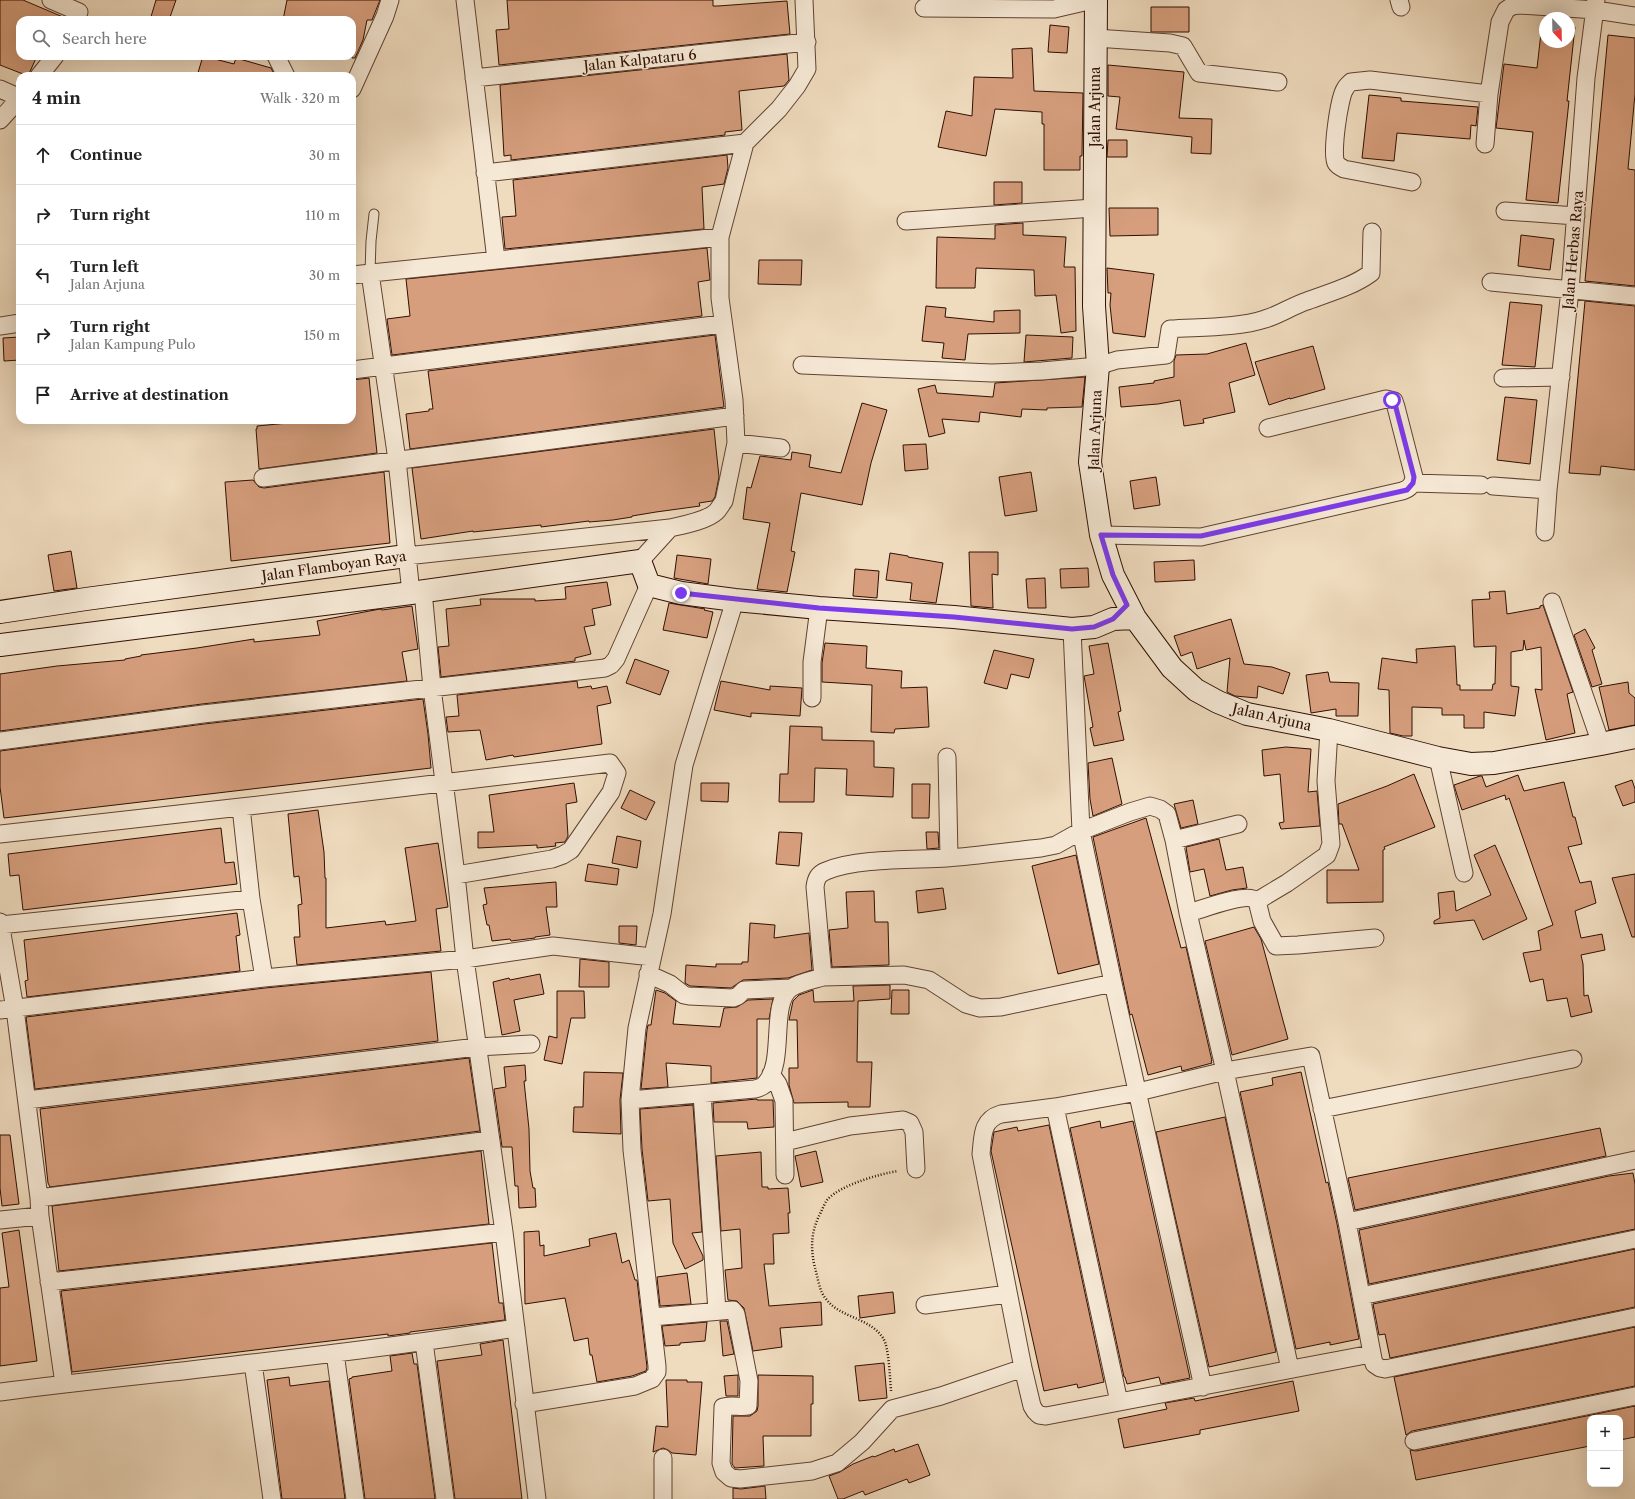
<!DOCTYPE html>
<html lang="en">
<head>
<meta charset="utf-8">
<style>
  body { margin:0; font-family:"Libre Caslon Text",serif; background:#f2f2f2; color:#222 }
  .controls { position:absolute; right:12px; bottom:12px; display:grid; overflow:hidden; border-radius:8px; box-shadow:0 4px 16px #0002 }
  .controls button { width:36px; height:36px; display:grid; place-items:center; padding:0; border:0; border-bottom:1px solid #e0e0e0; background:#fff; color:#222; font:20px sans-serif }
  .compass { position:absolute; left:1539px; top:12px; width:36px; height:36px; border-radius:50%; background:#fff; box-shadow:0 4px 16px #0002; rotate:158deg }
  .stop { position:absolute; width:12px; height:12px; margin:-9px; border:3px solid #7c3aed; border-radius:50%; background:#fff }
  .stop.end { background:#7c3aed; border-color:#fff; box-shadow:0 1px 4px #0008 }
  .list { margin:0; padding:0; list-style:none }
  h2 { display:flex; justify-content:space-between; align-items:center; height:52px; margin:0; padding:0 16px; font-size:17px }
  h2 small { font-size:13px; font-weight:400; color:#767676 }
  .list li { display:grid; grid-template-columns:26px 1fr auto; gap:12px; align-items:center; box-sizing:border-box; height:60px; padding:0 16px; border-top:1px solid #e0e0e0 }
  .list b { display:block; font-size:15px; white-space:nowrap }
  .list p { margin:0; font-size:13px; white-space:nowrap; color:#767676 }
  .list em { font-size:13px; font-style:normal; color:#767676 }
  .icon { flex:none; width:22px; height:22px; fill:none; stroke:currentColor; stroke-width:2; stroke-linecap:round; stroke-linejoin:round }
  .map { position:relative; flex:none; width:1635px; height:1499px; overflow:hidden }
  .search { position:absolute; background:#fff; box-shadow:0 4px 16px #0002; left:16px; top:16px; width:340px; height:44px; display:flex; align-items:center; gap:10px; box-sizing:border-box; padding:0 14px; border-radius:12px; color:#767676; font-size:15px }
  .panel { position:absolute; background:#fff; box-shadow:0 4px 16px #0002; left:16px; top:72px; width:340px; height:352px; border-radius:12px }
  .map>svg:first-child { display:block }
  .building { fill:#d69e7d; stroke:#300f02 }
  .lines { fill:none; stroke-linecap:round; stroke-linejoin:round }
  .lane-casing { stroke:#604231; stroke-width:11 }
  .street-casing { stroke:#604231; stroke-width:19 }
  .secondary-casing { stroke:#300f02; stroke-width:24 }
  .path { stroke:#300f02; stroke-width:2.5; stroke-dasharray:1 2; stroke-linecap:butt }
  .lane { stroke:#f5e8d5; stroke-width:9 }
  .street { stroke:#f5e8d5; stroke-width:17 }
  .secondary { stroke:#f5e8d5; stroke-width:22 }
  .route { stroke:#7c3aed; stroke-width:5 }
  .labels { text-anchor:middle; stroke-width:3; stroke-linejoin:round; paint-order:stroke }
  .street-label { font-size:14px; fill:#300f02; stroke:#f5e8d5 }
</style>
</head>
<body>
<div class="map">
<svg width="1635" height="1499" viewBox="0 0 1635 1499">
  <rect width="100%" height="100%" fill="#efdbbe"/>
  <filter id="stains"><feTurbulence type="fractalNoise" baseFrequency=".005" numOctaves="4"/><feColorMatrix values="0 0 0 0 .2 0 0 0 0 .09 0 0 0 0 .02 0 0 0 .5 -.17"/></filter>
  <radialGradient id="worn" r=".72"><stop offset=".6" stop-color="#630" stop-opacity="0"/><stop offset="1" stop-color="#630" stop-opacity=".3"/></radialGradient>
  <path class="building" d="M0 0H23L70 20H20V56H37L28 76 0 65Z
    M156 0H176L169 20H150Z
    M287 0H380L372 20H367L363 40 355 58H352V20H283Z
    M507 0H713V6H718L787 1 790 34 499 65 496 30 509 29Z
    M1151 7H1189V32H1151Z
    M1542 24H1545V42H1569V27H1575L1567 101H1569L1558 203 1526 200 1533 132 1496 128 1504 64 1537 68Z
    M1050 25 1069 27 1067 53 1048 52Z
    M1608 35 1635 38V94L1628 169 1635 170V286L1585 281Z
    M1032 48 1034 91 1083 93 1082 156H1080V170H1044V124H1042V112L995 109 986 156 938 147 946 111 972 116 974 77 1013 78 1012 49Z
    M787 54 789 80 784 86 739 91 742 130 725 132V135L511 160V155L504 156 500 85Z
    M203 56 234 64 236 58 271 68 275 76H197Z
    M1108 65 1184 72 1179 118 1212 119 1211 154 1191 153 1192 137 1116 129 1120 97 1108 96Z
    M1369 95 1401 98V101L1478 107 1476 126 1471 125 1470 139 1397 133 1394 161 1362 158Z
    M1108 140H1127V157H1107Z
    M727 155 728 168 724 184 702 187 704 229 505 249 502 217 516 216 513 180Z
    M994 182H1022V203L994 205Z
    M1109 208H1158V235L1110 236Z
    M1023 223V235L1066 237 1064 267H1075L1076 331 1061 333 1056 295 1035 296 1034 270 976 268 975 288H936L937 237 995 239V225Z
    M1521 235 1554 239 1550 270 1518 266Z
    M707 248 710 280 698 282 702 316 392 355 387 319 410 316 406 279Z
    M759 260H802L801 285 758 284Z
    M1107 268 1154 274 1145 337 1113 333 1110 305 1111 293H1108Z
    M1585 301 1635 306V470L1601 466 1600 475 1569 473Z
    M1510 302 1542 305 1535 367 1502 365Z
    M926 306 946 308 945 317 994 322V311L1020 310V333L968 334 965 360 942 358 944 343 922 341Z
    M715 335 724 407 410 449 406 414 429 411V409H433L428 371Z
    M1026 335 1073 337 1072 358 1024 362Z
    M20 337V360L4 361 3 338Z
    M1246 343 1255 375 1229 383 1235 412 1203 419 1204 423 1184 426 1180 400 1158 404 1121 407 1119 387 1154 383V381L1174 377V361L1176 355 1207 354Z
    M1313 346 1325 389 1290 399V398L1269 405 1255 362Z
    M1085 377 1082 407 1047 408V410L1022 409 1021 417 980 412 979 422 942 419 945 433 929 437 918 389 935 385 937 393 993 397 995 383Z
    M369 378 377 453 259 469 256 429H257V426L319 420H352V380Z
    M1505 397 1537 400 1530 464 1497 460Z
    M862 403 887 410 871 463 862 505 801 493 791 551 795 552 787 592 757 589 770 523 743 519 747 487 751 488 760 456 791 460 792 452 811 455 809 467 841 473Z
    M714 429 719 477 715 497 712 501 699 503 700 506 656 512 632 516V517L613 520 589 522V521L541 527V525L473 532V531L421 539 412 468Z
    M926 444 928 469 905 471 903 445Z
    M384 472 390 543 231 561 225 482 253 480 259 487 264 488Z
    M1031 472 1037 511 1005 516 999 477Z
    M1156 477 1160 505 1134 509 1130 481Z
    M71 551 77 588 54 591 48 555Z
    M969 552H998V575L992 574 993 608 971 606Z
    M890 553 908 556V557L943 563 936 603 910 600 912 583 886 580Z
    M677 555 711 559 708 584 674 578Z
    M1194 560 1195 580 1155 582 1154 562Z
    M1088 568 1089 587 1061 588 1060 569Z
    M855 569 879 571 877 598 853 596Z
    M1045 578 1046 608H1028L1026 579Z
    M607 582 611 605 592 609 595 625 584 627 591 654 575 658V661L441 677 438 647 449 646 446 609 481 605 480 599H535V601L566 599 565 587Z
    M1505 591 1507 614 1540 608V606L1543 605 1573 692 1567 694 1575 733 1546 740 1535 689 1542 690 1541 647 1526 650 1524 640 1523 650 1511 652V686L1519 687 1515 716 1484 712V728H1464V715H1442V708L1412 707V736H1403L1390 733 1389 690 1378 689 1382 658 1417 663 1416 649 1455 646 1457 685H1460V690H1492L1493 684H1495L1496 646 1474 647 1472 600 1490 599 1489 592Z
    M669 603 705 609 704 610 713 612 707 638 663 630Z
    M412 606 418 649 402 652 407 681 202 704 0 731V674L57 666 125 660V659L141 656V655L197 648 254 639V642L320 635 317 621 380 609 382 610Z
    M1231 619 1244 664 1272 667 1290 673 1283 694 1258 686 1257 698 1235 696 1227 692 1230 658 1197 669 1192 652 1181 656 1174 636Z
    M1585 629 1595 648 1592 650 1602 684 1592 687 1574 635Z
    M825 643 867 646 866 668 902 671 901 688 927 687 929 727 895 729 894 733 871 732 872 685 822 682V663Z
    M1108 643 1121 711 1118 712 1124 740 1094 746 1090 728 1093 727 1084 676 1094 674 1089 646Z
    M994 650 1034 659 1029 678 1011 674 1007 689 984 683Z
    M635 659 669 671 660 695 626 683Z
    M1328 672 1330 682 1359 683 1358 716H1336V709L1311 713 1306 675Z
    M577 681 578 688 591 686 592 689 607 686 611 703 597 706 602 744 514 757 513 755 486 760 480 730 448 732 446 717 459 716 457 695Z
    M721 681 770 690V686L802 688 800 716 751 713V717L714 710Z
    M1628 682 1629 693 1635 698V725L1609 730 1599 687Z
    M423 699 428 734 431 768 4 818 0 787V751L204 724Z
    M790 726 822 727V740L874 741V767L894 768 893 797 846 795 847 769 815 768 814 802H779L780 774H788Z
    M1286 747 1311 749 1308 792 1317 791 1320 826 1281 829 1279 823 1284 822 1280 774 1264 776 1262 750Z
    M1112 758 1122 804 1093 816 1090 799 1088 763Z
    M1414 774 1435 827 1384 847 1385 849 1383 850V902L1327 903V870H1359L1342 824H1339L1338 804 1387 786Z
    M1518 775 1524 791 1564 782 1573 817H1575L1582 844 1568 847 1580 883 1591 881 1596 903 1575 911 1581 938 1602 934 1605 950 1581 955 1583 964 1584 996 1588 995 1592 1012 1571 1017 1567 998 1547 1001 1543 979 1530 982 1523 953 1541 950 1538 931 1553 925 1509 798 1506 800 1505 795 1462 810 1457 795 1454 785 1480 776H1482L1486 787Z
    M1632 780 1635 789V802L1623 806 1615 786Z
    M574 783 577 802 566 804 568 836 565 842 555 843 556 846 537 848V845L478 848V832H494L489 795Z
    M701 783H729L728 802 701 801Z
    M912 784H930L929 818H912Z
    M630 790 655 802 646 820 621 808Z
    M1193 800 1198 824 1181 828 1174 804Z
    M318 810 324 852 325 878H326V928L385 921 386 925 416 921 405 848 438 843 448 907 436 909 441 951 297 965 294 937H300L298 905 302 904 299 876 294 877 288 814Z
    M1146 818 1181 948 1186 947 1212 1061H1211L1212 1063 1182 1071 1181 1066 1148 1075 1132 1014 1130 1015 1093 837Z
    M221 828 225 863 234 862 237 884 23 910 19 875 10 876 8 854Z
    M779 832 802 833 799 866 776 864Z
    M926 832H938L939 848 927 849Z
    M617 836 641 841 637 868 612 863Z
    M1219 839 1226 870 1243 867 1247 888 1232 890 1210 896 1204 869 1190 872 1186 847Z
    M1495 845 1527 919 1483 940 1474 920 1434 924V921L1440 918 1438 893 1454 891 1456 911 1491 895 1474 855Z
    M1076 855 1099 964 1058 974 1032 866Z
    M588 864 619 869 617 885 585 881Z
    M1635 874V937H1632L1612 878Z
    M556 882 557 907H546L550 935 535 937V938L511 941 510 939 492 941 489 925H487L483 905 487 904 484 888Z
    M943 888 946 909 918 913 916 891Z
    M874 891 875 922H888L889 965 832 967 829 930 848 928 846 892Z
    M237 913 240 935 236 936 240 971 27 997 25 981 28 980 24 940Z
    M750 923 775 925 774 938 809 933 812 970 788 978 743 980 731 988 690 986 685 983 686 965 716 967V964H742V962H748Z
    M619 926H637L636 945 619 943Z
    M1254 927 1261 939 1288 1039 1232 1055 1205 941Z
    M580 959 609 962V987H579Z
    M431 972 438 1041 35 1089 26 1017 265 988Z
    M540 974 544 994 514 1000 520 1031 502 1035 493 982 509 978 510 980Z
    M890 985V999L858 1001 857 1062H872L870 1107H848V1102L794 1103 789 1085V1068H798L797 1020H789L793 1001 799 995 813 990 814 1002 854 1001 853 986Z
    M656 990 665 993 676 1001 673 1024 720 1027 724 1008 737 1007 748 1000 773 999 769 1019H757V1078L711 1083V1066L666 1063 668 1087 641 1089 647 1030 648 1025H651Z
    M892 990H909V1014H891Z
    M557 991H584L585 1018H571L562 1064 544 1060 549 1036 557 1038Z
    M469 1058 480 1131 50 1187 48 1183 40 1109Z
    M525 1065 526 1081H524L529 1129 530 1171 533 1188H535L536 1207 519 1208 518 1186H515L512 1147H502L494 1089 506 1087 504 1067Z
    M584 1072 623 1073 620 1100 621 1134 573 1132 574 1107H583Z
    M1301 1072 1326 1183 1328 1182 1337 1224 1359 1339 1330 1345V1342L1296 1349 1240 1092 1273 1085 1272 1078Z
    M757 1099V1100H773L774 1127 748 1129 747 1122H714L713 1103Z
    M693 1105 702 1232 692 1233 703 1256V1260L685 1269 673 1243 670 1199 648 1201 642 1149 640 1109Z
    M1225 1117 1276 1352 1209 1367 1156 1132Z
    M1100 1121 1101 1128 1133 1121 1190 1378 1161 1384 1159 1377 1127 1384 1125 1377H1124L1070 1128Z
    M1049 1125 1104 1382 1078 1388 1077 1384 1044 1391 991 1151 994 1132 1017 1127 1018 1131Z
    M1600 1128 1606 1156 1355 1210 1348 1178Z
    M0 1135H10L19 1204 2 1206 0 1188Z
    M481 1151 489 1224 59 1271 52 1206Z
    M816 1151 823 1182 801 1187 795 1156Z
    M761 1152 762 1187H768V1189L788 1188 790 1213H788L789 1233 773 1234 774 1264H764L769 1306 821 1302 822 1325 780 1328 782 1347 753 1351 744 1308 737 1301 728 1300 725 1270 742 1268 740 1229 721 1231 716 1156Z
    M1633 1173 1635 1184V1229L1369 1284 1359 1230 1609 1176Z
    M19 1230 37 1361 0 1366V1288L9 1287 2 1233Z
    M539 1231 540 1246 544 1245V1256L590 1246 589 1239 616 1233 622 1263 629 1260 635 1280H637L647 1367 646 1371 632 1376 597 1382 592 1355H590L588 1338 574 1341 565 1298 525 1304 524 1232Z
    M492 1243 499 1303H503L505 1320 410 1332V1333L388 1336V1334L72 1372 61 1291Z
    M1635 1249V1307L1390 1358 1385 1334 1379 1335 1373 1304Z
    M687 1273 691 1304 660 1306 657 1277Z
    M893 1292 895 1313 860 1318 858 1296Z
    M720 1321H727L734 1354 723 1356Z
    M707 1322 705 1341 680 1343V1345L665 1346 662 1326Z
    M1635 1327V1386L1412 1431 1406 1435 1394 1377Z
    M503 1340 522 1499H455L437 1361 482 1355 480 1344Z
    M412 1353 414 1364H417L435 1499H365L349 1379 352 1378V1377L392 1371 390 1356Z
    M884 1363 887 1398 859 1401 855 1366Z
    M738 1375V1396H726L724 1376Z
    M758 1375 813 1376V1404H811V1436H763L764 1466 735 1468 732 1464 733 1416H750L757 1411 758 1406Z
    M289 1377 290 1386 329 1381 345 1499H282L267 1380Z
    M666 1380H687V1382H702L696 1455 672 1453 668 1450 663 1448 653 1452 656 1426 668 1427Z
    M1293 1381 1299 1411 1200 1430V1434L1124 1448 1118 1419 1167 1409 1165 1403 1194 1398 1195 1401Z
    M1635 1406V1437L1620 1440V1418H1590V1446L1416 1480 1410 1450 1416 1451Z
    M918 1444 930 1475 909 1483 907 1479 865 1495 863 1491 843 1499H838L829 1476 840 1472 853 1464 873 1456 874 1457 894 1449 895 1452Z
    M765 1486 766 1499H733V1488L741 1489Z"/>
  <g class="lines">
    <g class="lane-casing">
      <path id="lane" d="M370 273 371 241 374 214"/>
    </g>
    <g class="street-casing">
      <path id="street" d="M51 0 79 12
        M465 0 496 260
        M1399 0 1401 7
        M924 8 1054 9 1093 0
        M1095 38 1170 43 1183 46 1199 73 1278 82
        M276 56 286 76
        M39 76 55 56
        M474 78 807 42
        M0 89 20 98
        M352 89 385 16 390 0
        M0 120 20 98
        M1485 144 1489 94 1500 22 1506 10 1512 6 1519 5 1596 10 1635 16
        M485 173 745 143
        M1412 182 1344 169C1342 168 1337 165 1336 163 1331 156 1339 97 1345 89 1346 86 1349 84 1351 82L1370 80 1489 94
        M1505 211 1576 216
        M906 221 1094 208
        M370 273 397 460 411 593
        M352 275 720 237
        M1491 282 1635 296
        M0 326 20 323
        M802 365 992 373 1042 371 1098 366 1117 360 1166 355 1170 329C1199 327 1238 328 1265 319 1279 315 1292 306 1307 301 1328 293 1352 287 1371 273L1372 232
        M352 370 722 324
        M1503 378 1561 377
        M736 443 781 448
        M263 478 735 416
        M1413 483 1481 485
        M1493 486 1548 490
        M1545 532 1548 490 1570 290 1586 78 1596 0
        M1101 535 1201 537 1402 491C1409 489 1413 485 1414 477L1396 407 1394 401 1386 399 1268 428
        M406 556 670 528C683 525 706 521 716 512 719 509 721 505 724 501L736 443 734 400 720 298V237L745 143 779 109 797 86 807 69 804 0
        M640 561 670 528
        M423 591 432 688 456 875 465 959 504 1232 537 1499
        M1552 602 1601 744
        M1072 629 1081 831 1113 983 1203 1387
        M812 698V662L819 608
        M0 741 203 714 605 668 611 665 616 659 649 585
        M947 757 949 857
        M1438 758 1464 873
        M241 807 251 899 264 978
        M0 834 241 807 610 763 617 773 611 792 571 850 563 855 552 859 456 875
        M1174 840 1238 824
        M1257 901 1287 883 1327 855 1331 844 1326 781 1329 730
        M1188 913C1201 910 1247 891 1257 901L1262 921 1276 946 1298 945 1375 938
        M0 922 15 1009 39 1198 40 1216 64 1384
        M0 925 251 899
        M648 974 670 984 684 995 689 996 733 998 738 996 744 990 791 988
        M823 977 904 975 929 980 966 1004 980 1008 1001 1007 1113 983
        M0 1010 264 978 465 959 553 946 652 957
        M771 1074 778 1084 784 1101 785 1175
        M702 1094 717 1311
        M27 1100 477 1047 531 1044
        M630 1100 755 1089C759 1088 764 1086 766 1083 786 1061 769 1003 791 988 800 982 813 980 823 977L815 887C816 879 818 874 826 871 856 858 913 860 947 858 978 856 1010 851 1041 848L1056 845 1081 831 1130 812 1150 806 1160 809 1167 814 1174 840 1188 913 1225 1071 1290 1369
        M1055 1107 1119 1402
        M1322 1109 1573 1059
        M785 1142 850 1126 903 1120 910 1123 914 1132 916 1169
        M39 1198 490 1140
        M0 1220 40 1216
        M1347 1222 1635 1160
        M49 1282 504 1232
        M1361 1296 1635 1239
        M925 1305 1008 1294
        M652 1317 733 1310 736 1314 749 1381 748 1406C740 1408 732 1404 723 1407L721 1463 724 1472 731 1478 740 1479 812 1471 837 1463 862 1442 892 1409 941 1396 1023 1368
        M424 1342 445 1499
        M335 1353 355 1499
        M1371 1354 1046 1416 1039 1415 1035 1411 1032 1406 1023 1368 981 1154C983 1137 981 1120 1001 1114L1055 1107 1138 1092 1225 1071 1311 1056 1347 1222 1374 1364 1380 1368 1385 1369 1635 1317
        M253 1363 272 1499
        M0 1392C84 1381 168 1373 252 1363 340 1353 428 1342 516 1328
        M524 1404 635 1386 652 1379 657 1372V1366L632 1150 630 1100 637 1028 662 914 684 765 735 600
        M1414 1441 1635 1396
        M663 1499V1458"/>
    </g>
    <g class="secondary-casing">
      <path id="secondary" d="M1096 0 1094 306 1098 366 1090 462 1101 535 1113 575 1135 618 1172 668 1196 690 1218 702 1247 714 1329 730 1438 758 1471 764 1494 763 1601 744 1635 737
        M0 612 86 599 406 556
        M0 645 411 593 640 561 649 585 681 593 735 600 819 608 954 617 1072 629 1094 627 1113 619 1135 618"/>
    </g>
    <path class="path" d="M891 1391C890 1380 889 1346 883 1338 869 1317 840 1318 826 1299 819 1291 818 1278 815 1268 810 1247 811 1231 821 1212 823 1208 825 1202 828 1199 841 1185 879 1174 898 1171"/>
    <use href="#lane" class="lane"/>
    <use href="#street" class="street"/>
    <use href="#secondary" class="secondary"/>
  </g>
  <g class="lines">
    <path class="route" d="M681 593 819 608 954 617 1072 629 1094 627 1113 619 1127 605 1113 575 1101 535 1201 536 1407 490 1413 483 1414 477 1396 408 1394 401 1392 400"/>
  </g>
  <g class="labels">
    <g class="street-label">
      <text transform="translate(640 60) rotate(-6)" y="5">Jalan Kalpataru 6</text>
      <text transform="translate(1095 107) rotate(-90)" y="5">Jalan Arjuna</text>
      <text transform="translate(1573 250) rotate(-85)" y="5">Jalan Herbas Raya</text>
      <text transform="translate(1095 430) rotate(-88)" y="5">Jalan Arjuna</text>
      <text transform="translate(334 566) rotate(-8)" y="5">Jalan Flamboyan Raya</text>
      <text transform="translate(1272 717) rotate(13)" y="5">Jalan Arjuna</text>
    </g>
  </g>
  <rect width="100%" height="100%" filter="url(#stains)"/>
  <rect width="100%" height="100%" fill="url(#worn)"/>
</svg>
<div class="controls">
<button>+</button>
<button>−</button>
</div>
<svg class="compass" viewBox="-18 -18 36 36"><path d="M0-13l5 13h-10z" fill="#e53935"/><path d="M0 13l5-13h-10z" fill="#767676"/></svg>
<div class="stop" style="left:1392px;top:400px"></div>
<div class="stop end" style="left:681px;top:593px"></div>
<div class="search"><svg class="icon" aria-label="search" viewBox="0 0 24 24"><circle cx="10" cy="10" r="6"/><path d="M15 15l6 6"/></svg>Search here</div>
<section class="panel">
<h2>4 min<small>Walk · 320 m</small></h2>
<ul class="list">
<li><svg class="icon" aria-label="ahead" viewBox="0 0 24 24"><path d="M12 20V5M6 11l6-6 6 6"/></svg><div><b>Continue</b></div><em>30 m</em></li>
<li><svg class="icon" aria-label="right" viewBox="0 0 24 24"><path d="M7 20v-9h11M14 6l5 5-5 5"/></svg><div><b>Turn right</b></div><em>110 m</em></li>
<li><svg class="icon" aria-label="left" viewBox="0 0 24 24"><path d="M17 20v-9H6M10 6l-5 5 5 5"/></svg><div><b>Turn left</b><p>Jalan Arjuna</p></div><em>30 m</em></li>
<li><svg class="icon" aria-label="right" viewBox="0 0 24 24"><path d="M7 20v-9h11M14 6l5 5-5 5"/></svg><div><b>Turn right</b><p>Jalan Kampung Pulo</p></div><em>150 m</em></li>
<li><svg class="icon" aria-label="arrive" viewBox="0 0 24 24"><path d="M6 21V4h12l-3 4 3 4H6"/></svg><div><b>Arrive at destination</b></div></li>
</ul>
</section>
</div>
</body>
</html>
